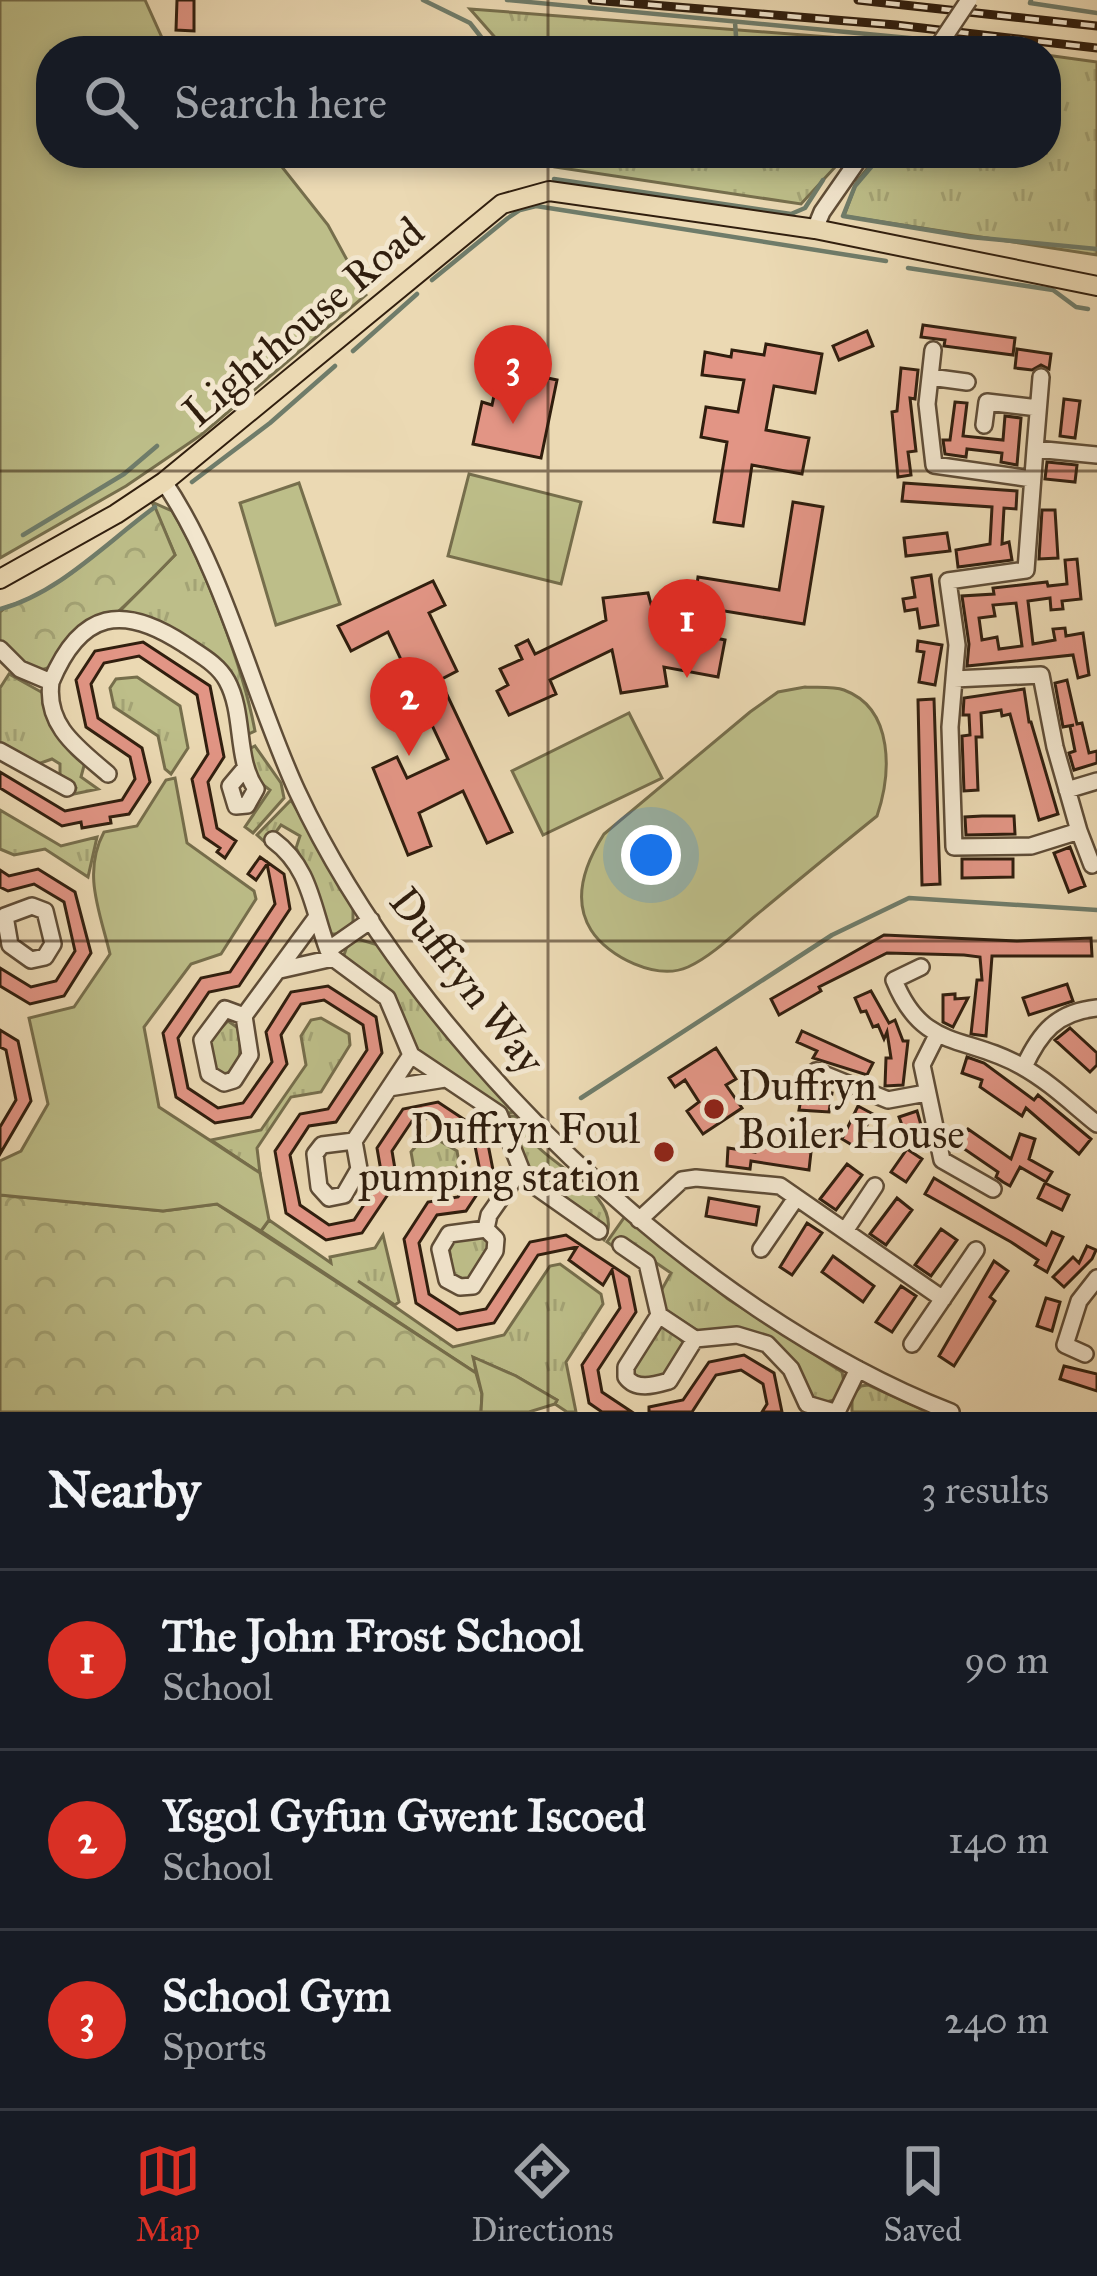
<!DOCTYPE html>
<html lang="en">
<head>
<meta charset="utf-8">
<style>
  body { margin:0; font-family:"IM FELL Great Primer",serif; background:#242831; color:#f1f3f6 }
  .you { position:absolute; left:651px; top:855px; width:42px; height:42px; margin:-30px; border:9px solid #fff; border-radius:50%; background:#1a73e8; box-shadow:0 0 0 18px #1a73e833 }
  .badge { display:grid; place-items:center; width:78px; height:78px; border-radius:50%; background:#d93025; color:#fff; font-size:39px; font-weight:700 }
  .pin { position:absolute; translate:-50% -99px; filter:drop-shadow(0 3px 6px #0008) }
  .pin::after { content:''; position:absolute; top:63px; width:42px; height:36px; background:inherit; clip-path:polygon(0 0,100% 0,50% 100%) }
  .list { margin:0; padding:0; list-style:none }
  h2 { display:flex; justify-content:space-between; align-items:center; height:156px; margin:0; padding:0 48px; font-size:51px }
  h2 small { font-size:39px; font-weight:400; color:#9ea1a6 }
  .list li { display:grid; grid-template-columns:78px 1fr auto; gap:36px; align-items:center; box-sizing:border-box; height:180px; padding:0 48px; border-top:3px solid #363941 }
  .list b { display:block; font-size:45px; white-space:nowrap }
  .list p { margin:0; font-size:39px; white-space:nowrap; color:#9ea1a6 }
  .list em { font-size:39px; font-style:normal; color:#9ea1a6 }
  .icon { flex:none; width:66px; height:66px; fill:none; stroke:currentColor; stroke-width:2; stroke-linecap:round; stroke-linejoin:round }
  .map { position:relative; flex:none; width:1097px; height:1412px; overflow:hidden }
  .search { position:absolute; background:#171b24; box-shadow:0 6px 18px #0003; left:36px; right:36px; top:36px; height:132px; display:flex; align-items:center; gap:30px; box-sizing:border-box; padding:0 42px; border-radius:48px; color:#9ea1a6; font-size:45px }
  .sheet { height:696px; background:#171b24 }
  nav { display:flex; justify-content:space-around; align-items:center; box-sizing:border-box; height:168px; border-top:3px solid #363941; background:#171b24; font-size:33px; color:#9ea1a6 }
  nav a { display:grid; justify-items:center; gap:6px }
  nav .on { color:#d93025 }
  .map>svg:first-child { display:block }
  .grass { fill:url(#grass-tufts); stroke:#766e4c; stroke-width:3 }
  .forest { fill:url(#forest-crowns); stroke:#766e4c; stroke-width:3 }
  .green { fill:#bdbe89; stroke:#766e4c; stroke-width:3 }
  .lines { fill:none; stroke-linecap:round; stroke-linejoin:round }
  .stream { stroke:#6f7c6a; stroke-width:4.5 }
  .building { fill:#e29585; stroke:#301e0e; stroke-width:3; fill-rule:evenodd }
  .minor-casing { stroke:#5f4d37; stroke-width:20 }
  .major-casing { stroke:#301e0e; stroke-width:22 }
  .minor { stroke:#f2e6ce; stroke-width:15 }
  .major { stroke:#ebd9b3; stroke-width:18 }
  .rail-casing { stroke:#301e0e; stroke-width:9 }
  .rail { stroke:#f2e6ce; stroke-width:4.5; stroke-dasharray:14; stroke-linecap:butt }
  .minor-bridge-casing { stroke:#5f4d37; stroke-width:20; stroke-linecap:butt }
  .minor-bridge { stroke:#f2e6ce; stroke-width:15 }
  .grid { fill:none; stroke:#301e0e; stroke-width:3; stroke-opacity:0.55 }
  .poi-dot { fill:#8f2418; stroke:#f2e6ce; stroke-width:4.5 }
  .labels { text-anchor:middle; stroke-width:10; stroke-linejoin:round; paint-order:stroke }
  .street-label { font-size:42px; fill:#301e0e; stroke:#f2e6ce }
  .poi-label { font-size:42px; fill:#301e0e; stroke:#f2e6ce; text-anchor:start }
</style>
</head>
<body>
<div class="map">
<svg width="1097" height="1412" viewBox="0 0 1097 1412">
  <defs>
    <pattern id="grass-tufts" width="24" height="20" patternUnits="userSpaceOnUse" patternTransform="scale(3)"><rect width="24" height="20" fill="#bdbe89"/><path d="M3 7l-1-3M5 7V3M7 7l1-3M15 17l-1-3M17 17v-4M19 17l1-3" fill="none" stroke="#a3a375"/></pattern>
    <pattern id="forest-crowns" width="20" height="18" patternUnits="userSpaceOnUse" patternTransform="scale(3)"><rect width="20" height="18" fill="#bdbe89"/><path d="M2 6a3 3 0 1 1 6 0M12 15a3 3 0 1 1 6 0" fill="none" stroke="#a3a375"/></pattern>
  </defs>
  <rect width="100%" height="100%" fill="#ebd9b3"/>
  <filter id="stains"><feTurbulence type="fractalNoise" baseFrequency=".00167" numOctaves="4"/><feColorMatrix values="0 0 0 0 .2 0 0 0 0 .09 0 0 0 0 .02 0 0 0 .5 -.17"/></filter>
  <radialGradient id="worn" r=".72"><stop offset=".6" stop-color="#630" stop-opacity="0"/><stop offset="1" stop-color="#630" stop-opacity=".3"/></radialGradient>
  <path class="grass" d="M470 9 932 45 927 51H507Z
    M1046 55 1097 62V255L844 216 857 181 880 153H1046Z
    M558 153H848L801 204 555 167Z
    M152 502 172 511C205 566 243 667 255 731L246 735C235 674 183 616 118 613L175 555Z
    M9 674 43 693 85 762 81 777 98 789 74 794 76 788 60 775V764L52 759 38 764 0 747V688Z
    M137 677 180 706 188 748 171 774 165 769 158 736 114 707 110 688 116 679Z
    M255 746 281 783 284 798 253 833 245 827 270 790 258 781 249 749Z
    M291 800 353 907V922L340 934H329L311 876 296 848 300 836 281 825 267 844 257 835Z
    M0 810 61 846 97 837 88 877 45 849 14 855 0 849Z
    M358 939 378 945 451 1041 515 1112 501 1114 417 1052 400 1011 343 958 347 946Z
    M321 1018 349 1034 350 1045 321 1092 291 1097 257 1148 260 1173 211 1140 261 1130 306 1065 301 1036 311 1020Z
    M228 1021 238 1028C241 1047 244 1076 217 1074L207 1042Z
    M503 1116H515C523 1126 530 1138 538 1147 561 1170 626 1202 604 1240L529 1175Z
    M433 1137 457 1151 459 1163 447 1180 417 1185 411 1152 423 1138Z
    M626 1215 728 1299 842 1372 845 1387 838 1399 826 1402 814 1399 787 1354 768 1336 742 1329 698 1331 664 1309 661 1291 671 1273 621 1239 614 1247 607 1242Z
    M269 1220 331 1263 330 1257 375 1248 383 1235 399 1302 395 1305 358 1281 453 1347 504 1335 550 1266 560 1264 601 1294 603 1304 566 1362 576 1412H567L555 1404 557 1400 516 1376 474 1358 476 1373 261 1231Z
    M481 1236 490 1244 472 1279 464 1282 453 1275 449 1247 454 1241Z
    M667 1326 686 1345 666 1375 639 1380 632 1373V1364L660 1327Z
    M868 1385 928 1412H852V1396L861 1386Z"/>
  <path class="forest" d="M155 507 175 555C155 576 63 671 38 670 25 670 9 651 0 643V612L6 607C63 590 107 542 155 507Z
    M0 1195 163 1211 217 1204 476 1373 482 1394 481 1412H0Z"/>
  <path class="green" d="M0 0H145L168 51H51V153H271L328 225 366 295 201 435 126 486 0 558Z
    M469 474 581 502 561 584 448 556Z
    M299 483 340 604 276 625 240 503Z
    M805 687C816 688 833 686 844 690 895 709 891 775 877 816 836 849 795 883 755 916 735 933 712 956 688 967 657 981 608 957 591 930 571 898 586 862 604 834L750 712 778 692Z
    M629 713 662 778 543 835 512 771Z
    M175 778 187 843 254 891 256 899 221 954 191 964 144 1027 159 1107 260 1173 269 1220 261 1231 217 1204 163 1211 0 1195V1161L21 1151 48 1104 29 1018 74 1007 110 954C100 912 82 873 104 832L137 826 166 780Z
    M473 1357 516 1376 557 1400 555 1404 529 1412H481L482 1394Z"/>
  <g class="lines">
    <path class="stream" d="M423 0 470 23 492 51
      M507 0 920 39
      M1031 0 1030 3 1097 13
      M735 22 737 51
      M992 51 1002 42
      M744 153 745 163
      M883 153 855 186 843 216 970 237 1097 249
      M534 158 537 153
      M554 179 791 214 805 208 823 180
      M908 268 1053 290 1076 307 1088 309
      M432 280 508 218 520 210 536 206 886 261
      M353 351 417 294
      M192 482 270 423 335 366
      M23 535 124 474 157 446
      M0 609C58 594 107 542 155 507
      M581 1098 832 935 909 898 1097 910"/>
  </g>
  <path class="building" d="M177 0H194V31L176 30Z
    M923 325 1015 338 1013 355 944 346 945 340 921 337Z
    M867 331 873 346 839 360 833 346Z
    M766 344 822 354 815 393 774 386 766 430 809 438 802 474 752 465 743 526 714 522 727 442 701 437 706 407 738 412 744 380 702 375 705 352 731 357 732 350 764 355Z
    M1017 349 1051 354 1049 369 1041 365 1032 370 1015 368Z
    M500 368 557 380 541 458 473 444 482 402 492 405Z
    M901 368 918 370 915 399 910 398 916 451 908 452 911 475 898 477 892 412 897 411Z
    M1064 399 1080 401 1075 438 1060 436Z
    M955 402 967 403 963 436 1003 440 1005 416 1021 418 1017 465 1001 462 1002 453 967 449 966 457 945 454 943 440H950Z
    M1047 462 1077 465 1075 482 1045 479Z
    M904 483 1017 491 1016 509 1004 508 1002 544 1009 542 1012 560 958 567 956 550 990 544 992 507 902 501Z
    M793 502 823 507 804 624 694 606 698 577 779 590Z
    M1042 510H1055L1058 558 1039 559Z
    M947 533 950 551 906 556 904 538Z
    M1077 559 1081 599 1062 601 1063 609 1051 610 1050 598 1028 601 1033 644 1055 640 1053 629 1065 628 1066 636 1083 633 1089 675 1078 678 1073 655 967 666 969 644 962 596 994 594 993 588 1047 582 1048 586 1067 584 1065 560ZM1016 603 1022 646 999 649 997 637 982 640 979 618 995 616 993 605Z
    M931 575 938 625 920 628 917 609 905 611 903 599 915 597 912 578Z
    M433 581 445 605 429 613 457 671 440 680 512 832 487 843 463 791 419 813 431 846 408 855 373 768 397 757 407 778 448 759 388 632 351 651 338 626Z
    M648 593 652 608 676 611 673 629 725 640 718 677 664 667 667 686 621 693 612 650 550 680 556 694 509 715 497 691 508 685 500 669 522 659 516 646 528 640 535 654 606 620 603 598Z
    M918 641 942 645 935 685 919 682 924 652 917 651Z
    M143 642 210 686 224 757 208 782 217 828 236 841 225 858 217 852 220 848 204 837 192 779 208 754 197 695 139 656 104 663 91 684 98 718 142 748 150 782 129 814 110 817 111 823 82 828 81 822 62 826 0 788V772L65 811 122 800 135 779 130 757 86 727 76 680 95 651Z
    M1067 680 1077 724 1082 723 1089 753 1097 751V763L1074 770 1069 753 1075 751 1070 726 1074 725 1063 727 1055 683Z
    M1024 689 1029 722H1031L1058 814 1039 820 1010 714 1002 716 1001 710 981 713 982 737H976L978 790 964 791 962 736 970 735 969 715H963L964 698Z
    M934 699 940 884 922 885 918 700Z
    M982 816H1014L1015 834 966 835 965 817Z
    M1070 847 1085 886 1069 892 1054 853Z
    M260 857 284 874 290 909 239 986 209 992 178 1038 188 1088 218 1108 243 1103 272 1062 266 1032 291 992 328 986 376 1017 382 1053 336 1122 309 1126 290 1155 300 1205 329 1225 354 1220 382 1177 377 1148 403 1109 438 1102 486 1134 493 1170 466 1211 437 1215 419 1243 429 1294 460 1314 486 1309 530 1242 566 1235 629 1277 636 1312 598 1370 602 1392 632 1412H602L589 1403 582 1365 620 1308 612 1270 603 1285 569 1260 577 1247 538 1255 494 1323 457 1330 416 1303 404 1239 428 1202 458 1197 479 1166 474 1141 436 1117 412 1121 392 1151 397 1181 362 1233 326 1240 286 1213 275 1151 300 1114 328 1109 367 1050 363 1025 324 1000 301 1004 281 1035 287 1064 251 1117 215 1123 176 1097 163 1033 201 978 230 972 275 904 267 864 256 880 248 874Z
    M962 859H1013V877L962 878Z
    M38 869 75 892 91 953 64 996 30 1004 0 986V968L31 987 56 981 75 951 64 902 34 884 8 891 0 887V870L9 876Z
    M884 935 1017 941 1091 938 1092 956H992L986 1036 971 1034 977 980H982L980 957 964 955 887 953 819 987 821 991 779 1015 771 999Z
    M1067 984 1073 1001 1029 1015 1023 998Z
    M871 991 889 1023 895 1020 903 1041H908L903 1085 885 1086 886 1058H891L887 1032 884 1039 878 1025 873 1027 866 1011 861 1012 855 998Z
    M955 994V999L968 998 953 1027 943 1022V995Z
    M1070 1028 1097 1053V1065L1090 1072 1055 1040Z
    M0 1030 18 1041 31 1101 0 1154V1127L16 1100 6 1050 0 1047Z
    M802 1031 873 1063 867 1075 813 1058 817 1051 797 1042Z
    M716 1048 736 1079 726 1085 742 1108 703 1134 687 1111 699 1102 685 1080 675 1087 669 1078Z
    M967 1057 984 1063 1034 1100 1038 1095 1091 1139 1079 1154 1026 1108 1022 1116 980 1087 982 1080 962 1073Z
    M821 1091 832 1093 829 1112 799 1110 802 1093 820 1095Z
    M858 1106 873 1114 856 1145H852L842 1139Z
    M917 1111 925 1139 909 1144 899 1117Z
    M968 1129 1011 1159 1020 1134 1035 1139 1029 1159 1052 1172 1046 1182 1020 1167 1010 1186 1003 1182 996 1177 998 1172 957 1144Z
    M756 1143 811 1152 809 1170 751 1161 750 1169 727 1166 728 1148 755 1152Z
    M907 1149 922 1159 906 1182 891 1172Z
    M847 1164 862 1175 836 1210 820 1199Z
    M934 1178 1046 1245 1052 1232 1063 1237 1047 1272 1035 1265 1038 1260 1011 1242 925 1194Z
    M1045 1183 1069 1195 1062 1210 1038 1198Z
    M709 1198 759 1207 756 1225 706 1216Z
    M897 1198 912 1210 886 1245 870 1234Z
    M807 1223 822 1233 792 1275 780 1267Z
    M941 1229 957 1240 931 1276 915 1265Z
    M1087 1246 1096 1250 1092 1259 1064 1287 1053 1277 1073 1257 1079 1263Z
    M833 1256 874 1286 863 1302 822 1272Z
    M994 1261 1008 1271 990 1297 995 1301 954 1366 939 1356Z
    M901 1286 916 1296 892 1332 876 1322Z
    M1046 1298 1060 1302 1052 1331 1037 1326Z
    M744 1355 774 1373 782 1412H762L767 1404 763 1384 741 1370 716 1375 692 1412H649V1407L683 1400 709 1362Z
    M1064 1366 1097 1374V1391L1060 1379Z"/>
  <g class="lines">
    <g class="minor-casing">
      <path id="minor" d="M815 229 822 212 863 153
        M933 350 927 404 934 465 1032 479
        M930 377 967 382
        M984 425 987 402 1038 408
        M1035 449 1041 377
        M164 482C224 570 252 693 297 791 413 1041 694 1312 951 1412
        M0 649 20 669 51 682C45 726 78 748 108 774
        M1041 675 1055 747 1079 831 1031 846 954 847 950 727 954 679Z
        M954 679 957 645 948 581 1026 570 1035 449 1097 455
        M51 682C81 610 123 604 184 644 200 655 218 664 227 681 245 714 235 759 256 789L247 805 236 806 230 786 246 767
        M0 751 67 788
        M1067 790 1097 781
        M1079 831 1092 865
        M273 840C311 868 312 908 328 950
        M32 906 45 911 53 944 45 957 31 960 10 945 5 916Z
        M371 920 328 950 333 958 387 998 411 1055 499 1114 525 1179 599 1231
        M921 967 894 980C923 1052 965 1034 1021 1066 1050 1082 1072 1104 1097 1124
        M280 970 333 958
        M244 1016 250 1055 234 1080 224 1083 209 1074 202 1040 225 1009 244 1016 316 918
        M936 1037 922 1065 942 1160 993 1189
        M1024 1067C1040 1032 1057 1012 1097 1008
        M816 1071 888 1100 926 1093
        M389 1088 445 1079
        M354 1141 322 1145 315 1154 319 1187 329 1198 344 1195 359 1169 354 1141 411 1055
        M639 1220 682 1180 696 1178 780 1186 943 1299
        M486 1229 449 1234 440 1249 447 1280 460 1287 473 1286 495 1251 496 1239 486 1229 489 1215 519 1172
        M845 1231 875 1186
        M621 1245 647 1263 659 1315 695 1339 737 1335 767 1344 791 1369 807 1404 834 1412
        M761 1249 796 1198
        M659 1315 626 1367V1377C636 1391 655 1385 669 1381L695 1339
        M912 1344 976 1250
        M1085 1354 1065 1345 1079 1301 1097 1278
        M837 1412 858 1369"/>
    </g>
    <g class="major-casing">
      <path id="major" d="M0 579 116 514 164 482 502 204 549 191 815 229 1097 286"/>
    </g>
    <use href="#minor" class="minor"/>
    <use href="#major" class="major"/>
    <g class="rail-casing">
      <path id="rail" d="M592 0 896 25 1097 48
        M858 0 1097 26"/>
    </g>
    <use href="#rail" class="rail"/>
    <g class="minor-bridge-casing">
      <path id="minor-bridge" d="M935 51 969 0"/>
    </g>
    <use href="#minor-bridge" class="minor-bridge"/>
  </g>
  <path class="grid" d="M548 0V51M548 153V1412M0 471H1097M0 941H1097"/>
  <g class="poi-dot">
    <circle cx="714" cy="1109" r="12"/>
    <circle cx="664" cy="1152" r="12"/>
  </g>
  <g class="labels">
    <g class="street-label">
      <text transform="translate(303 321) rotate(-40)" y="15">Lighthouse Road</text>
      <text transform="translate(468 980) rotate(52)" y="15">Duffryn Way</text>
    </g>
    <g class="poi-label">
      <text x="738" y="1100">Duffryn<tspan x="738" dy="48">Boiler House</tspan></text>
      <text x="640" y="1143" text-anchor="end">Duffryn Foul<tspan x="640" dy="48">pumping station</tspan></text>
    </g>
  </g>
  <rect width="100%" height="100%" filter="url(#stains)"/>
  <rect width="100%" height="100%" fill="url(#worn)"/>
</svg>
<div class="you"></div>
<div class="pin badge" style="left:687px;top:678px">1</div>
<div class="pin badge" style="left:409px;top:756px">2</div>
<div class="pin badge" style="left:513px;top:424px">3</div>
<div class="search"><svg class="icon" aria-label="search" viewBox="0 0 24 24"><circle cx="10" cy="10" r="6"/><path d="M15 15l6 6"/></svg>Search here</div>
</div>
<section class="sheet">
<h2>Nearby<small>3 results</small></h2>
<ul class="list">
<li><span class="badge">1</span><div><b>The John Frost School</b><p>School</p></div><em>90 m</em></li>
<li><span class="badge">2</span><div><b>Ysgol Gyfun Gwent Iscoed</b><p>School</p></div><em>140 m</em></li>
<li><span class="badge">3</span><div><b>School Gym</b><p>Sports</p></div><em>240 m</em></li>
</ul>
</section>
<nav>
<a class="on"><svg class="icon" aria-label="map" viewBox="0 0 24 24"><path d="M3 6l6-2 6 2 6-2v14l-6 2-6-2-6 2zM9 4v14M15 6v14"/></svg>Map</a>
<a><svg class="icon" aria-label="directions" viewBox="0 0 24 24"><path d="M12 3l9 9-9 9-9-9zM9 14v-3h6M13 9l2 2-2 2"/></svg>Directions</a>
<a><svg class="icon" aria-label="saved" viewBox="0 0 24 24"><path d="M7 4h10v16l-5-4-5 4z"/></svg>Saved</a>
</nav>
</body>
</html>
